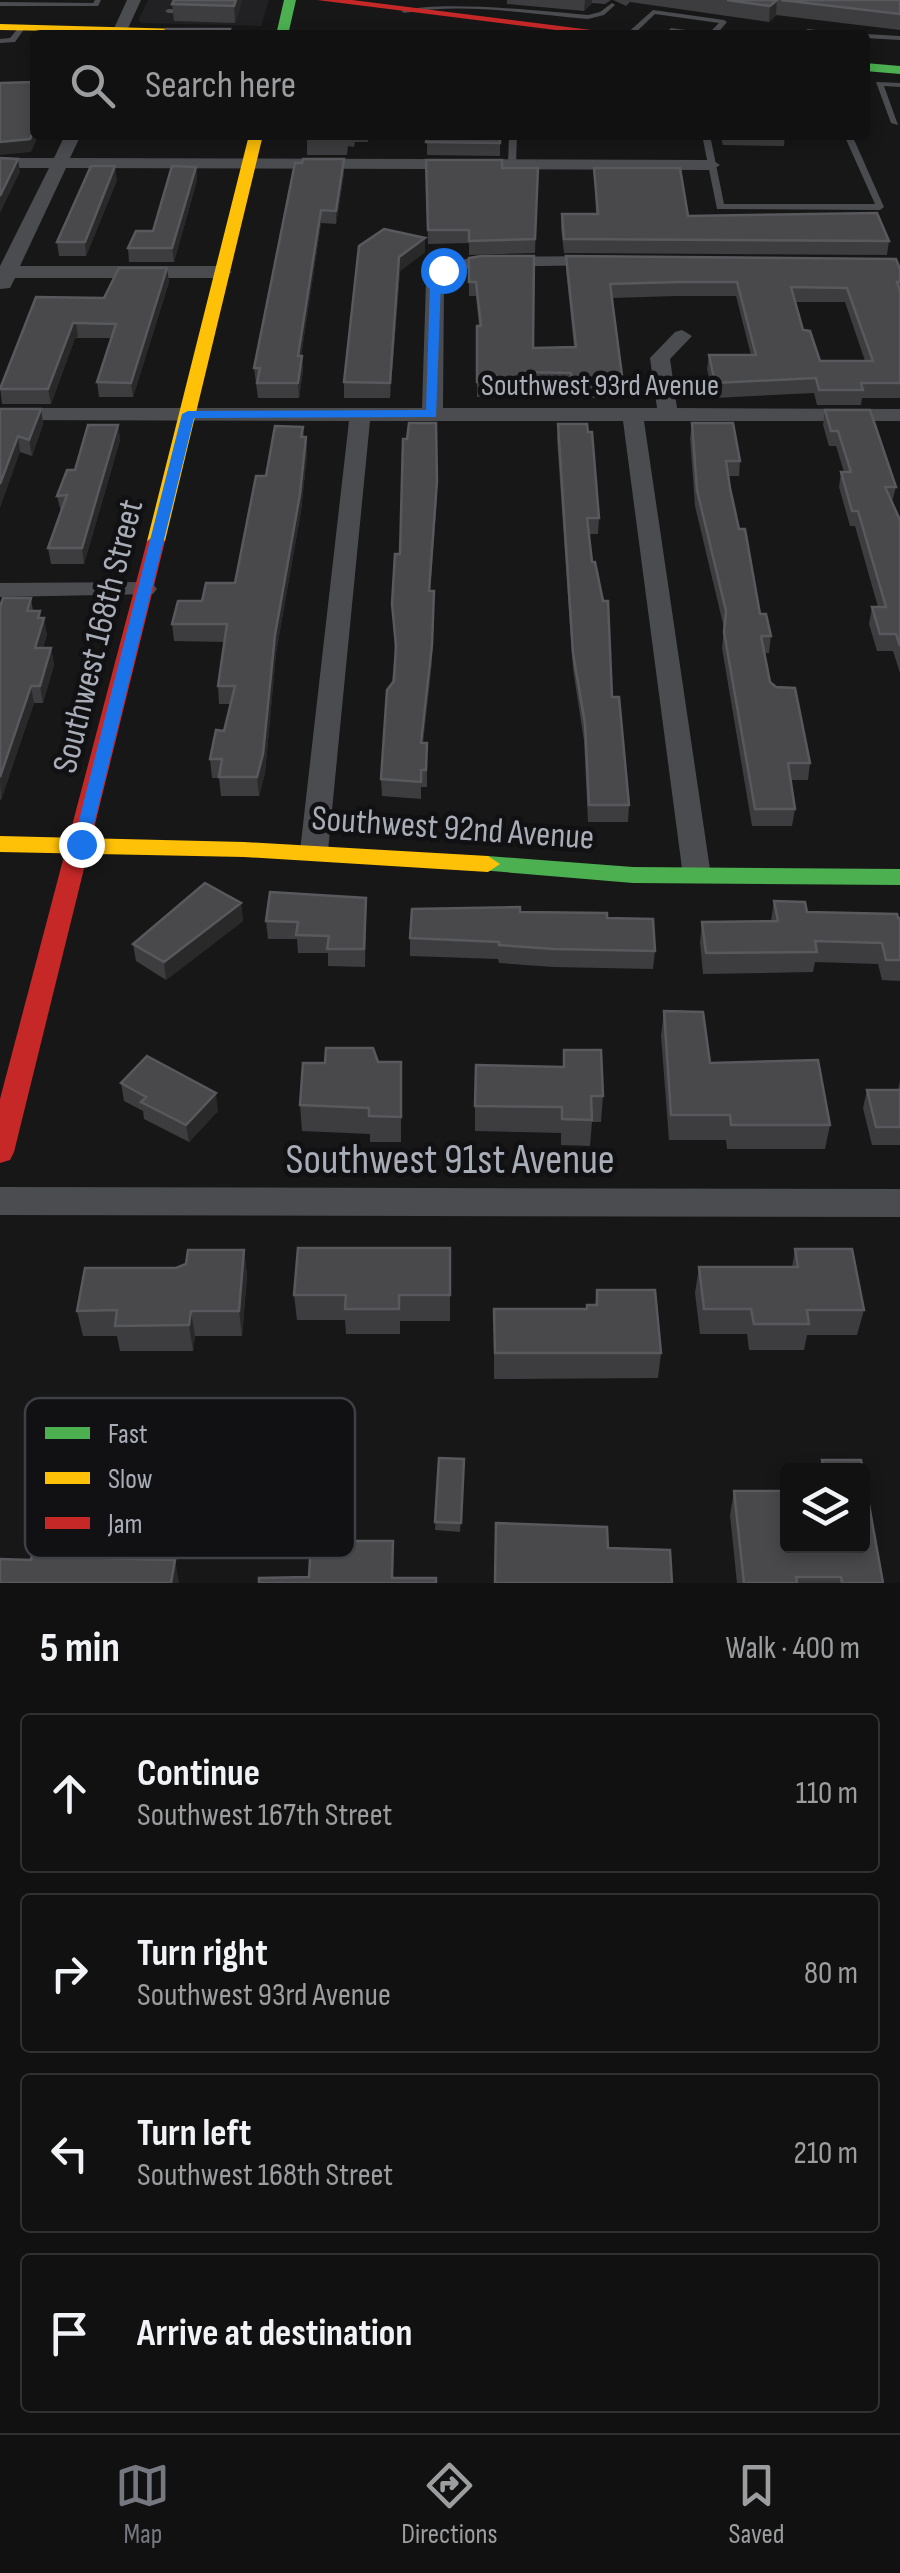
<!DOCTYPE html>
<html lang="en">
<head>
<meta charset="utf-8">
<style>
  body { margin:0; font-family:"Sofia Sans Condensed",sans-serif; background:#1a1a1a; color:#f1f3f6 }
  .controls { position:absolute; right:30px; bottom:30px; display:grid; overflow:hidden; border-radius:10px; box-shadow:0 5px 15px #0003 }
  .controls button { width:90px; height:90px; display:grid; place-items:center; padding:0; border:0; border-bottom:2px solid #303131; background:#111; color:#f1f3f6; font:50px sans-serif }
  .stop { position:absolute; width:30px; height:30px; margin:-22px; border:8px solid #1a73e8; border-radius:50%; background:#fff }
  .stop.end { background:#1a73e8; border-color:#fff; box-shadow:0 2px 10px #0008 }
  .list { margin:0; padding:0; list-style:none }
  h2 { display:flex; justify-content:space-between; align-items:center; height:130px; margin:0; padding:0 40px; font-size:42px }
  h2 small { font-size:32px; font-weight:400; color:#9c9d9f }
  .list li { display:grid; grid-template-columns:65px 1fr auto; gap:30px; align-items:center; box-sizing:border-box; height:160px; margin:0 20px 20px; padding:0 20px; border:2px solid #303131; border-radius:10px }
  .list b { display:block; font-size:38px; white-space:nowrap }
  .list p { margin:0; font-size:32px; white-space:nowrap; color:#9c9d9f }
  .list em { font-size:32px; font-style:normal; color:#9c9d9f }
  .icon { flex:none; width:55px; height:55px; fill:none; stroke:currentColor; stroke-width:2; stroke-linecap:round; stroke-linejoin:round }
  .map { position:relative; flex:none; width:900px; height:1583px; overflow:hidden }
  .search { position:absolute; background:#111; box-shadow:0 5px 15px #0003; left:30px; right:30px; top:30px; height:110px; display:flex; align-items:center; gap:25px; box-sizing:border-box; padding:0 35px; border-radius:10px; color:#9c9d9f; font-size:38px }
  .sheet { height:850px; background:#111 }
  nav { display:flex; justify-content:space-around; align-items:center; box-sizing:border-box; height:140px; border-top:2px solid #303131; background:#111; font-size:28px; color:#9c9d9f }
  nav a { display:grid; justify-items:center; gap:5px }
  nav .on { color:#757880 }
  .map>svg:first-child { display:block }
  .built { fill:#212123 }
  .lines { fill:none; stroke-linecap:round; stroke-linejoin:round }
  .lane { fill:#4b4c50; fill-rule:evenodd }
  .street { fill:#4b4c50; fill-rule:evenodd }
  .fast { fill:#4caf50; fill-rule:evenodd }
  .slow { fill:#ffc107; fill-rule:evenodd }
  .jam { fill:#c62828; fill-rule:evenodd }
  .wall { fill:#3d3d3f; fill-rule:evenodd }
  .shaded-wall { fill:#29292a }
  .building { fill:#49494c; stroke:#58595d; stroke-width:2.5; fill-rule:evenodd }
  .route { fill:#1a73e8 }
  .labels { text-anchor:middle; stroke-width:9; stroke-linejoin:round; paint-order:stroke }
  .far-street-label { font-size:30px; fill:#a8adb8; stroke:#111113 }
  .street-label { font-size:35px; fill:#a8adb8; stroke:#111113 }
  .near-street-label { font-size:42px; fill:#a8adb8; stroke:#111113 }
  .key { fill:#111113; stroke:#3e4045; stroke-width:2.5 }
  .key-label { font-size:28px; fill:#a8adb8 }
</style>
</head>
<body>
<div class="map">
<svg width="900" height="1583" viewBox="0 0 900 1583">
  <rect width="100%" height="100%" fill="#171717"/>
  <path class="built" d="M148 0H269L261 26 143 23 138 21Z"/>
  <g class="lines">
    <path class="lane" d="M95 0H101L98 6H0V2L93 3Z
      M201 0H207L200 13H168L165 11 168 9 196 10Z
      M612 3 615 5 604 15 588 19C528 14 464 2 404 13L401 11C443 0 540 11 588 15L600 12Z
      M653 10 724 20 727 22 716 35 673 32 671 35H663L671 28 709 33 719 23 655 14 633 35H625Z
      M19 27 25 28 15 42 0 43V39L10 38Z
      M808 29 841 33 845 35 809 33 795 35Z
      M865 34 900 36V40L865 38V35H862Z
      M876 82 900 83V87L884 86 898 125 891 123Z
      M509 135H517L516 165 512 167 508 165Z
      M702 135H710L724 204H875L844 135H852L884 207 880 210 717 209Z"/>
    <path class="street" d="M127 0H141L125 35H111Z
      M65 135H81L70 158 712 160 720 165 712 170 66 168 20 266H223L232 272 223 278H15L10 288 0 289V266L49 168H0V158H54Z
      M603 256 609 257V265L474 267 450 274 444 282 443 408H657L650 358 675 332 682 330 692 336 670 359 677 408 900 409V421H644L711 876 707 883H687L683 876 623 421H370L328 851 324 858H304L300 851 349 421 0 420V408H422L426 282 437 266 474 257Z
      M145 582 153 584 157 589 153 594 0 597V583Z
      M0 1187 900 1189V1217L0 1215Z"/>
    <path class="fast" d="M284 0H296L288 35H276Z
      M865 63 900 66V74L865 71Z
      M488 856 633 867 900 869V885L633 883 480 870 476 864 480 858Z"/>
    <path class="slow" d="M0 24 293 32 299 35 0 30Z
      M249 135H263L165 541 156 547 147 541Z
      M0 836 244 842 488 856 500 864 488 872 244 857 0 852Z"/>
    <path class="jam" d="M317 0H352L631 35H595Z
      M156 535 165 541 14 1152 10 1160 0 1163V1099L147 541Z"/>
  </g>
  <path class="wall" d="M174 0H242L235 23 174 21 172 4Z
    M507 0H611L605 4 592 3 584 11 507 4Z
    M613 0H900V30L776 15 769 22 630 2 626 6Z
    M307 135H369L368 142H355L354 147 348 146 347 155H307Z
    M427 135H500V156L427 155Z
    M720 135H785L784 146 723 145Z
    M426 160 502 168H538L535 253 469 255V243L428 244Z
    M295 163 344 173 336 224 321 223 301 356 303 370 299 398H258L254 368Z
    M196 167 197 180 174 262H129L128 248 153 231Z
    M594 168 688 216 889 241 887 255 564 253 561 228 562 214H596Z
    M117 180 86 256H59L57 242Z
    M425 238V252L400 271 390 398H344V382L359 246Z
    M566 256 900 269V398H862L861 405H817L814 393 714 398 707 369 709 355H751L736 296H677L612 298 623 383 622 398H571V388L522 387V398L477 397V326H479L476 296H469V258L533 348 574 347 566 270ZM795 302H845L865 361H820L803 330Z
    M167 268 169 282 133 397H99L97 382 112 338H75L51 404H2L0 387 104 298Z
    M0 409H41L43 424 32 456 20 452Z
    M825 410 896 487 892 502 900 520V673L893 651H877L869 624 872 607H878L855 526H850L839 487 841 472H844L836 446H829L823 425Z
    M692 423 740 461 739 476H728L739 529 760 614 771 636 769 653H764L770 682 810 763 808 780H790L795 809 792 826H752L722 648 724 628 695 506 690 438Z
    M558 424 599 518 598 534H589L629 805 628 822H588L584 741 573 669 557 439Z
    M118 425 120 440 84 564H51L48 548 61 512 57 496 75 470Z
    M303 427 304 437H306L307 454 301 511 276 653 265 773 259 796H221L219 778H212L210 759 224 731 230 704H219L218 686 224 642 174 641 172 624 202 601 235 583 266 476Z
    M437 497 430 591 432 662 423 743H427V787H421V799L382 796 381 779 395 653 392 604 400 554Z
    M31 598 33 611 41 618 47 634 43 648H51L54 665 43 703H34L0 801V607Z
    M774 901 807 912 900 918V981L882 980 878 964 815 962 813 972 703 974 700 942 702 922 771 921Z
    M241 903 243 921 166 980 136 961 133 944Z
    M520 912 607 918 655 951 653 969 553 967 499 963 498 959 410 956V938Z
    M366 915 365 967 328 966V953H298L297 939H268L266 921Z
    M664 1011 710 1063 830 1125 825 1149H727L726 1140H669L661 1036Z
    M564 1050 603 1096 601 1122H592L590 1146 561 1145V1133L475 1131V1106L563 1067Z
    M378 1062H401V1142H370V1134L302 1131 300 1105Z
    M900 1080V1145H872L863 1108 867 1090H898Z
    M121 1083 218 1111 189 1142 144 1119 143 1111 124 1101Z
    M450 1248V1321H400V1334H346L345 1320H297L294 1295Z
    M795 1249 864 1310 857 1335H807L804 1350H749L747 1334H700L695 1293 699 1267H792Z
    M244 1250 247 1276 242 1336H195L193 1351H120L117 1336H83L77 1311 176 1268Z
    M597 1290 661 1353 658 1378 494 1379V1309H587L595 1305Z
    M233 1420 231 1441H186L185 1432Z
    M439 1458 464 1459 460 1532 435 1530Z
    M822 1460H861L883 1583H737L730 1515 734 1491H788V1546H862V1470H820Z"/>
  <path class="shaded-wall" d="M236 0H242L235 23 234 6Z
    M585 0H592V3L584 11Z
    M777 0 776 15 769 22 770 6Z
    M35 128V135H39L31 152 0 155V142Z
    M18 159 20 172 0 213V196Z
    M344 159V173L336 224V211Z
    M115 166 117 180 86 256 85 242Z
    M196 167 197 180 174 262 172 248Z
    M321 210V223L299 370 298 356Z
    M425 238V252L400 271 390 398V383L399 257Z
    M167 268 169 282 133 397 131 383Z
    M73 323H76L78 337 75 338 51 404 48 389Z
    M302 356 303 370 299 398 298 383Z
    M41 409 43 424 32 456 29 440Z
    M118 425 120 440 84 564 82 548Z
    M18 436 20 452 0 508V484Z
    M306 437 307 454 301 511 276 653 265 773 259 796 257 777 275 635Z
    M437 481V497L429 608V591Z
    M434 591 432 662 421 760V743Z
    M40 611 42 625 44 618 47 634 38 665 35 648 38 618Z
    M51 648 54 665 43 703 40 686Z
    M31 686 34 703 1 801 0 777Z
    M241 903 243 921 166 980 164 962Z
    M216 1093 218 1111 189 1142 186 1125Z
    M244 1250 247 1276 242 1336 239 1311Z
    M191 1311 195 1336 193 1351 189 1325Z
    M106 1541 112 1565 104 1558Z
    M175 1560 179 1583H171Z"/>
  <path class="building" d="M174 0H236L234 6 172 4Z
    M727 0H777L770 6Z
    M781 0H900V14Z
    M166 29H230L228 35H164Z
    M35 82V128L30 139 0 142V83Z
    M307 135H347L346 138H306Z
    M427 135H500V143L426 142Z
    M0 158 18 159 0 196Z
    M303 159H344L336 211 321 210 298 356H302L298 383H257L260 368H254L295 163H302Z
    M426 160H502V168H538L535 239 469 241V230H428Z
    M91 166H115L85 242H57Z
    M172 166 196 167 172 248H128L136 231H153Z
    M594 168H680L688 216 877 213 889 241 564 239 562 214H598Z
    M384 229 425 238 399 257 390 383 344 382 359 246Z
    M481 256H534L533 348 576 347 566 256 896 259 900 269V282H897L900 291V383H861L863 390H819L816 378 715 383 709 355H756L737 282H679L610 284 623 383H572L571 373 522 372 523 383 477 382V326H481L476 282H469V258ZM791 287 847 288 873 361H820L810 331 803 330Z
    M119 268H167L131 383 97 382 116 324 76 323H73L48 389H0L36 297 104 298Z
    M0 409H41L29 440 18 436 0 484Z
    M825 410H870L896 487H885L900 520V646L896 634H880L872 607H886L858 511H852L841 472H851L838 431H831Z
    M409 423H436L437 481 429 591H434L432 645 421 743H427L426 770H421V782L381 779 387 690 394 681 396 645 392 604 395 554H400L403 439H407Z
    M692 423H733L740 461H726L730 488 739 529H745L760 614H766L771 636H761L770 682 776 687 795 688 810 763H788L795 809H755L724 632 726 611 697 490Z
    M558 424H587L588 432H592L599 518H587L592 562H595L603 601H608L612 697H619L629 805H589L585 724 573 653Z
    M88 425H118L82 548H48L67 495 57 496 67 470H75Z
    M275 426 303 427 301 437H306L300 494 275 635 263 754 257 777H219L222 759H210L216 730 224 731 235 686H218L227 624H172L178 601H202L206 583H235L256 476H266Z
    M3 598H31L27 611H40L38 618H44L35 648H51L40 686H31L0 777V607Z
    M205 883 241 903 164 962 133 944Z
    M270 892 366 898 364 949H327L329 936 296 935 298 922 266 921Z
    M774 901 805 902 807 912 897 914 898 918H900V960H886L882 943 815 941 817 952 706 953 702 922 778 921Z
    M520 907V912L607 913V918L653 919 655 951 554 949 499 945V942L410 938 412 909Z
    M664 1011 703 1012 710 1063 818 1060 830 1125H731L730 1115H671Z
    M326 1048H373L378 1062H401V1117L369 1116V1108L300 1105 303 1063H325Z
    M564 1050H601L603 1096H591L592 1120 562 1119V1107L475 1106 476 1065 564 1067Z
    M147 1056 216 1093 186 1125 141 1102 146 1097 121 1083Z
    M867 1090H900V1127H876Z
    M298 1248H450V1295H399V1309H345L346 1295H294Z
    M795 1249H852L864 1310H807L809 1324H754L751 1309H704L699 1267H798Z
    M188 1250H244L239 1311H191L189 1325 115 1326 117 1310 77 1311 85 1268H176L186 1264Z
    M597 1290H655L661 1353H495L494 1309H587V1305H597Z
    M439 1458 464 1459 461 1523 435 1522Z
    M822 1460H861L883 1583H842L841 1577H796L797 1583H744L734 1491H788V1546H862V1470H824Z
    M496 1523 607 1527 608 1548 670 1550 672 1583H495Z
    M35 1539 106 1541 104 1558 175 1560 171 1583H0V1559L31 1560Z
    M311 1541H393L392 1578H436V1583H259V1578L309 1577Z"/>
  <path class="route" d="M443 267 449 270 441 282 436 417 194 418 89 844 81 850 75 848 73 844 182 414 188 411 426 410 430 282Z"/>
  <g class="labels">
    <g class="far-street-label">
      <text x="600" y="395">Southwest 93rd Avenue</text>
    </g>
    <g class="street-label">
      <text transform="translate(97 636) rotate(-76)" y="12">Southwest 168th Street</text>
      <text transform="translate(453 827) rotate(4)" y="12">Southwest 92nd Avenue</text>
    </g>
    <g class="near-street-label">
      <text x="450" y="1173">Southwest 91st Avenue</text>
    </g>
  </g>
  <rect x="25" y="1398" width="330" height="160" rx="15" class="key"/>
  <rect x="45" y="1427" width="45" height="12" fill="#4caf50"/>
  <rect x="45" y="1472" width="45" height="12" fill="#ffc107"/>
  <rect x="45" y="1517" width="45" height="12" fill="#c62828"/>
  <g class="key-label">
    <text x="108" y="1443">Fast</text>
    <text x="108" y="1488">Slow</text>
    <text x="108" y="1533">Jam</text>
  </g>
</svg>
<div class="controls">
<button><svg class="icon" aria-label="layers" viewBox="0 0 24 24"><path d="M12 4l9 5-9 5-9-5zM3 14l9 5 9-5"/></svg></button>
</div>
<div class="stop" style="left:443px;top:270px"></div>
<div class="stop end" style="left:81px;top:844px"></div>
<div class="search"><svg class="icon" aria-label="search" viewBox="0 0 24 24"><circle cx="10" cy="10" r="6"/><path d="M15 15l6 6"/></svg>Search here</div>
</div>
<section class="sheet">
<h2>5 min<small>Walk · 400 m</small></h2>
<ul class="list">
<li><svg class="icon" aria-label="ahead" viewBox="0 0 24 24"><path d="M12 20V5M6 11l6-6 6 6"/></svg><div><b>Continue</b><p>Southwest 167th Street</p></div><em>110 m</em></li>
<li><svg class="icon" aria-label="right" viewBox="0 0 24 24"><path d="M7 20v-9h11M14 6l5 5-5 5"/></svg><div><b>Turn right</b><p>Southwest 93rd Avenue</p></div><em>80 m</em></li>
<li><svg class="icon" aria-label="left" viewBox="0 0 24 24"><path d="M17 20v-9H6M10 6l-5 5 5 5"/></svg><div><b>Turn left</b><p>Southwest 168th Street</p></div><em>210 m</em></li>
<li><svg class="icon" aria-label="arrive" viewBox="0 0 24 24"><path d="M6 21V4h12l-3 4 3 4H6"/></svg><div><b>Arrive at destination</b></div></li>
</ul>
</section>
<nav>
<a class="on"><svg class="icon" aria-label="map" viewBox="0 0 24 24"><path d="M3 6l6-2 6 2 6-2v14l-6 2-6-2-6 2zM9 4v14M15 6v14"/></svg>Map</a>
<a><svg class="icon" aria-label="directions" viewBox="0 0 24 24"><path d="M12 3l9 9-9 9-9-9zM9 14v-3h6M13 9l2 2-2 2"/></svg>Directions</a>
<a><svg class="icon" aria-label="saved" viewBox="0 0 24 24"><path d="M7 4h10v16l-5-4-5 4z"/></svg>Saved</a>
</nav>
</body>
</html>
